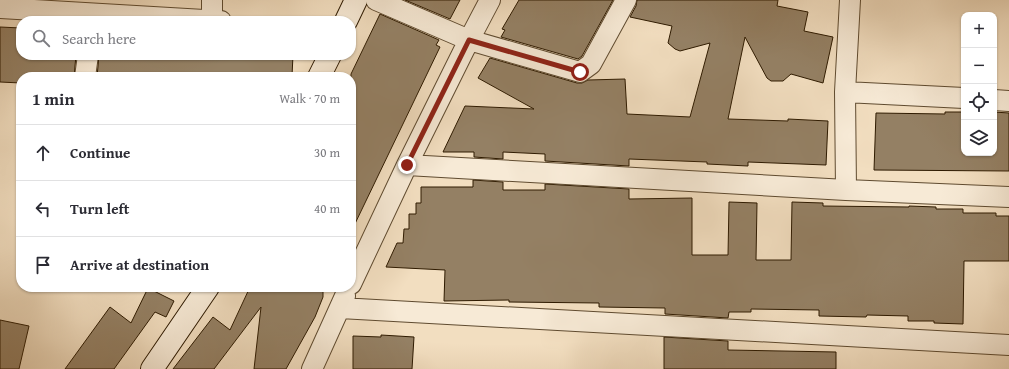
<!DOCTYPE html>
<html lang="en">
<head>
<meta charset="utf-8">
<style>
  body { margin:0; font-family:"Gentium Book Plus",serif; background:#f2f2f3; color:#2b2b33 }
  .controls { position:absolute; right:12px; top:12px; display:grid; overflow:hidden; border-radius:8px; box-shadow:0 1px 3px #0004 }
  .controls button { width:36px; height:36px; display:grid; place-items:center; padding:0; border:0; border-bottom:1px solid #e1e1e2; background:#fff; color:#2b2b33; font:20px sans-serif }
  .stop { position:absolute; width:12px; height:12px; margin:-9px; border:3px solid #8f2418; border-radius:50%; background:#fff }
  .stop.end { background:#8f2418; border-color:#fff; box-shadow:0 1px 4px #0008 }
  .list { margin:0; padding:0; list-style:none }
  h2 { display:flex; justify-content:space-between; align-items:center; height:52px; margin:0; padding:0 16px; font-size:17px }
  h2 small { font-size:13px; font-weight:400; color:#7c7c81 }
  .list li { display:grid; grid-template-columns:26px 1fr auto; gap:12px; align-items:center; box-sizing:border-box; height:56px; padding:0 16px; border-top:1px solid #e1e1e2 }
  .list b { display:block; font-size:15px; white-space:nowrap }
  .list em { font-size:13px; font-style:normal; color:#7c7c81 }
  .icon { flex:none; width:22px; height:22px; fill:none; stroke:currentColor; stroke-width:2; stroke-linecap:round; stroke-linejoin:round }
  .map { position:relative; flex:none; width:1009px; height:369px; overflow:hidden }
  .search { position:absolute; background:#fff; box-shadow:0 1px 3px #0004; left:16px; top:16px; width:340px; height:44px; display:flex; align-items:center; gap:10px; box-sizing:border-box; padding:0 14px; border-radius:16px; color:#7c7c81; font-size:15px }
  .panel { position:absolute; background:#fff; box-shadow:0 1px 3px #0004; left:16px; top:72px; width:340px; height:220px; border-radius:16px }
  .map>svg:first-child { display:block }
  .building { fill:#948064; stroke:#2e1a00 }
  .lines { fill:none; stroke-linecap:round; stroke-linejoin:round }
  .street-casing { stroke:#5f4b30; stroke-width:22 }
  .secondary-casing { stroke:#2e1a00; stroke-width:24 }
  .street { stroke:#f7ead6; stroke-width:20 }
  .secondary { stroke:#f7ead6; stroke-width:22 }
  .route { stroke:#8f2418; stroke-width:5 }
</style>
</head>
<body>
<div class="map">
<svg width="1009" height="369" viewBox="0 0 1009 369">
  <rect width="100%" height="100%" fill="#f2dec0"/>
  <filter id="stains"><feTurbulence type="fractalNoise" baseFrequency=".005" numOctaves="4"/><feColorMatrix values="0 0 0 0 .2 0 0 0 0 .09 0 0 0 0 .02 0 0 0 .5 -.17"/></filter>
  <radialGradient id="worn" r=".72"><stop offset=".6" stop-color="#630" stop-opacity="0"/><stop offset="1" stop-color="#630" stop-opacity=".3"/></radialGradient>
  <path class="building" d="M405 0H460L450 19Z
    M519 0H613L582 56 578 59 501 37 505 30 502 29Z
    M637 0H778L777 6 808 12 804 31 833 37 823 83 791 74 783 81H771L767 78 745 37 728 119 788 121V119L828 121 826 165 748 162V166L707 164V162L629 159V166L545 161V154L503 152V159L474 157V152H443L465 106 534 109 478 78 490 58 577 83H582L588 80 625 79 627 114 690 117 710 43 680 51 675 49 668 43 672 26 630 17 636 6Z
    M380 14 439 40 436 45 440 47 351 232V74Z
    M0 27 21 28V55H76L74 77H21V83L0 82Z
    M99 55H293L292 76 211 73V77H97Z
    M945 112H964V153H994V112L1009 113V171L874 170 876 113 945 114Z
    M473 180 503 182V190H545V184L629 189V199L692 198V255H728L729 202 757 203 756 260H791L792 202 823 203V206L909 207V206L936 207V209H963V213H996V216H1009V261H964L963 324 934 323V321H908V316L867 315 866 317 819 316V310L751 309V312H729L728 318 665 314V308L599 307V303L509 302V300L444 301 445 270 386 267 397 243H403L404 229H409V214H416V203H421V187H473Z
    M250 287H316L323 290V297L315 317 286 369H254L261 307 214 369H173L213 317 230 330Z
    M148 288 174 301 166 317 155 312 114 369H65L110 307 131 323Z
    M0 320 29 326 19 369H0Z
    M381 335 414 337 412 369H353V336L381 337Z
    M664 337 728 341V350L836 352V369H664Z"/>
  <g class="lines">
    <g class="street-casing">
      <path id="street" d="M490 0 469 40 580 72 591 64 626 0
        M0 8 221 21
        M212 20V0
        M85 77 88 55
        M845 92 964 98
        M994 100 1009 101
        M407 165 846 190 1009 197
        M846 190 845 92 850 0
        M351 284 407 165 469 40 376 0
        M340 308 1009 345
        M312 369 345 296"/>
    </g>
    <g class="secondary-casing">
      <path id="secondary" d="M346 21 356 0
        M319 77 330 55
        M152 369 208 287"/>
    </g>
    <use href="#street" class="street"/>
    <use href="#secondary" class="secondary"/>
  </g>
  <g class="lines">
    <path class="route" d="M407 165 469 40 580 72"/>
  </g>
  <rect width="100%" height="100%" filter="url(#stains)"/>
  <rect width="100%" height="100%" fill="url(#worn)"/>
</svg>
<div class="controls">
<button>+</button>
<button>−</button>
<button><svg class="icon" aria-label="locate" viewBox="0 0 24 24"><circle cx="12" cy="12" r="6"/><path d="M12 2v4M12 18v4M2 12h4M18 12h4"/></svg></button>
<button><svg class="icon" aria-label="layers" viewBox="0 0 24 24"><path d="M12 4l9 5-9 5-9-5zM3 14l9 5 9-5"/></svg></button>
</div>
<div class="stop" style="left:580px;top:72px"></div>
<div class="stop end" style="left:407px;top:165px"></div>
<div class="search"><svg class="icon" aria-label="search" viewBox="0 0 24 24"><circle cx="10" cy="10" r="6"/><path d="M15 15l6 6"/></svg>Search here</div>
<section class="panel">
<h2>1 min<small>Walk · 70 m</small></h2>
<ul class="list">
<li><svg class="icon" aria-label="ahead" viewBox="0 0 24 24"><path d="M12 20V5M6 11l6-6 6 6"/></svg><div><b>Continue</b></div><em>30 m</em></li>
<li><svg class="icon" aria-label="left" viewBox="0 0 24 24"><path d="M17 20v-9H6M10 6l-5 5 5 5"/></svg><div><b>Turn left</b></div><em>40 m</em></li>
<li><svg class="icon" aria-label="arrive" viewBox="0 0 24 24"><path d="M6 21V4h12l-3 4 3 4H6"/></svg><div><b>Arrive at destination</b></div></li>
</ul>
</section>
</div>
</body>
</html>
